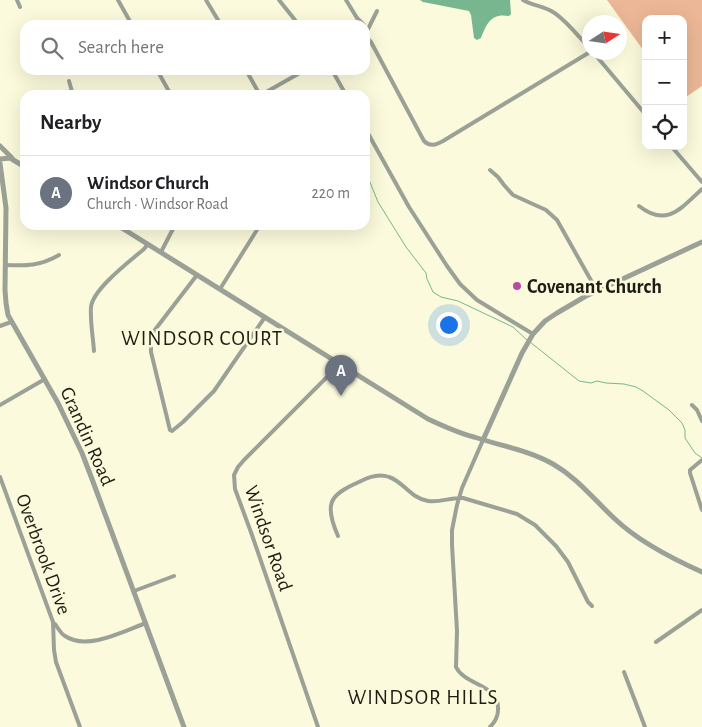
<!DOCTYPE html>
<html lang="en">
<head>
<meta charset="utf-8">
<style>
  body { margin:0; font-family:"Alegreya Sans",sans-serif; background:#f6f6f6; color:#202124 }
  .controls { position:absolute; right:15px; top:15px; display:grid; overflow:hidden; border-radius:10px; box-shadow:0 5px 20px #0002 }
  .controls button { width:45px; height:45px; display:grid; place-items:center; padding:0; border:0; border-bottom:1px solid #e0e0e0; background:#fff; color:#202124; font:25px sans-serif }
  .compass { position:absolute; left:582px; top:15px; width:45px; height:45px; border-radius:50%; background:#fff; box-shadow:0 5px 20px #0002; rotate:78deg }
  .you { position:absolute; left:448px; top:324px; width:18px; height:18px; margin:-12px; border:4px solid #fff; border-radius:50%; background:#1a73e8; box-shadow:0 0 0 8px #1a73e833 }
  .badge { display:grid; place-items:center; width:32px; height:32px; border-radius:50%; background:#bc4aa4; color:#fff; font-size:16px; font-weight:700 }
  .pin { position:absolute; translate:-50% -41px; filter:drop-shadow(0 1px 2px #0008) }
  .pin::after { content:''; position:absolute; top:26px; width:18px; height:15px; background:inherit; clip-path:polygon(0 0,100% 0,50% 100%) }
  .list { margin:0; padding:0; list-style:none }
  h2 { display:flex; justify-content:space-between; align-items:center; height:65px; margin:0; padding:0 20px; font-size:21px }
  h2 small { font-size:16px; font-weight:400; color:#757577 }
  .list li { display:grid; grid-template-columns:32px 1fr auto; gap:15px; align-items:center; box-sizing:border-box; height:75px; padding:0 20px; border-top:1px solid #e0e0e0 }
  .list b { display:block; font-size:19px; white-space:nowrap }
  .list p { margin:0; font-size:16px; white-space:nowrap; color:#757577 }
  .list em { font-size:16px; font-style:normal; color:#757577 }
  .icon { flex:none; width:28px; height:28px; fill:none; stroke:currentColor; stroke-width:2; stroke-linecap:round; stroke-linejoin:round }
  .map { position:relative; flex:none; width:702px; height:727px; overflow:hidden }
  .search { position:absolute; background:#fff; box-shadow:0 5px 20px #0002; left:20px; top:20px; width:350px; height:55px; display:flex; align-items:center; gap:12px; box-sizing:border-box; padding:0 18px; border-radius:15px; color:#757577; font-size:19px }
  .panel { position:absolute; background:#fff; box-shadow:0 5px 20px #0002; left:20px; top:90px; width:350px; height:140px; border-radius:15px }
  .map>svg:first-child { display:block }
  .green { fill:#ebb796 }
  .water { fill:#78b68f }
  .lines { fill:none; stroke-linecap:round; stroke-linejoin:round }
  .stream { stroke:#78b68f; stroke-width:1 }
  .minor { stroke:#9ba196; stroke-width:4 }
  .tertiary { stroke:#9ba196; stroke-width:5 }
  .poi-dot { fill:#bc4aa4; stroke:#fbfadc; stroke-width:2 }
  .labels { text-anchor:middle; stroke-width:5; stroke-linejoin:round; paint-order:stroke }
  .poi-label { font-size:20px; font-weight:bold; fill:#1e1d13; stroke:#fbfadc; text-anchor:start }
  .street-label { font-size:20px; fill:#1e1d13; stroke:#fbfadc }
  .neighbourhood-label { font-size:21px; letter-spacing:1px; fill:#1e1d13; stroke:#fbfadc }
</style>
</head>
<body>
<div class="map">
<svg width="702" height="727" viewBox="0 0 702 727">
  <rect width="100%" height="100%" fill="#fbfadc"/>
  <path class="green" d="M607 0H702V86L683 99V19H646V54Z"/>
  <path class="water" d="M420 0H510L511 14 509 16C491 13 487 23 481 38L477 40 474 38 471 15 469 11 423 2Z"/>
  <g class="lines">
    <path class="stream" d="M365 170 378 202 406 247 426 273 427 279 433 292 441 297 458 301 513 327 527 340
      M530 342 579 381 591 383 597 381 606 383 624 384 636 387 643 391 669 410 682 423 685 430V438L695 453 702 458"/>
    <path class="minor" d="M17 0 20 7
      M118 0 132 25
      M206 0 221 25
      M279 0 299 25
      M346 0 357 18 364 25
      M523 0C533 6 544 6 553 12 566 20 579 37 590 49
      M365 35 377 11
      M365 36 371 42 424 141C430 147 436 145 443 141L590 52
      M593 52 646 115
      M157 70 171 95
      M246 70 260 95
      M332 70 346 95
      M69 81 73 95
      M261 95 305 70
      M365 128 409 207 447 266 460 284 477 300 533 334
      M671 146 702 182
      M490 170 498 177 504 185 513 195 546 210 557 220 597 291
      M639 206C667 228 681 208 702 189
      M161 252 175 225
      M5 265C27 266 40 266 59 255
      M197 275 154 331 151 340V352L170 430 172 431 183 422 214 391 265 317
      M220 289 260 225
      M0 326 11 322
      M94 351C93 337 90 321 91 307 93 289 129 262 144 249L148 244
      M0 405 45 379
      M692 405 697 410 702 421
      M483 440 462 488 457 505 452 530V545L457 631 456 667C465 686 500 684 498 710 498 717 495 722 490 727
      M702 460 690 470V473L702 510
      M0 477 53 622 54 650 56 662 80 727
      M338 536C324 504 329 495 359 482 368 477 379 473 389 477 404 482 410 498 428 501 440 503 451 497 463 498L517 514 535 525 556 546 568 562 588 602 592 606
      M134 591 174 576
      M55 624C58 628 61 634 65 636 87 651 124 631 146 623
      M656 642 702 610
      M624 672 645 727
      M318 727 252 535 235 489 234 475 238 467 244 460 333 371 339 364"/>
    <path class="tertiary" d="M0 146 12 158
      M0 159 10 158 25 167
      M0 163 6 208 5 290 6 303 8 315 58 403 82 453 92 479 184 727
      M117 225 428 419C443 426 458 433 474 437 501 446 528 450 553 464 579 479 593 499 615 519 638 541 673 559 702 572
      M483 440 522 353 533 334 545 321 557 313 586 296 702 242"/>
  </g>
  <circle class="poi-dot" cx="517" cy="286" r="5"/>
  <g class="labels">
    <g class="poi-label">
      <text x="527" y="293">Covenant Church</text>
    </g>
    <g class="street-label">
      <text transform="translate(88 436) rotate(66)" y="7">Grandin Road</text>
      <text transform="translate(269 538) rotate(71)" y="7">Windsor Road</text>
      <text transform="translate(44 554) rotate(70)" y="7">Overbrook Drive</text>
    </g>
    <g class="neighbourhood-label">
      <text x="202" y="345">WINDSOR COURT</text>
      <text x="423" y="704">WINDSOR HILLS</text>
    </g>
  </g>
</svg>
<div class="controls">
<button>+</button>
<button>−</button>
<button><svg class="icon" aria-label="locate" viewBox="0 0 24 24"><circle cx="12" cy="12" r="6"/><path d="M12 2v4M12 18v4M2 12h4M18 12h4"/></svg></button>
</div>
<svg class="compass" viewBox="-18 -18 36 36"><path d="M0-13l5 13h-10z" fill="#e53935"/><path d="M0 13l5-13h-10z" fill="#757577"/></svg>
<div class="you"></div>
<div class="pin badge" style="left:341px;top:396px;background:#6b7280">A</div>
<div class="search"><svg class="icon" aria-label="search" viewBox="0 0 24 24"><circle cx="10" cy="10" r="6"/><path d="M15 15l6 6"/></svg>Search here</div>
<section class="panel">
<h2>Nearby<small></small></h2>
<ul class="list">
<li><span class="badge" style="background:#6b7280">A</span><div><b>Windsor Church</b><p>Church · Windsor Road</p></div><em>220 m</em></li>
</ul>
</section>
</div>
</body>
</html>
